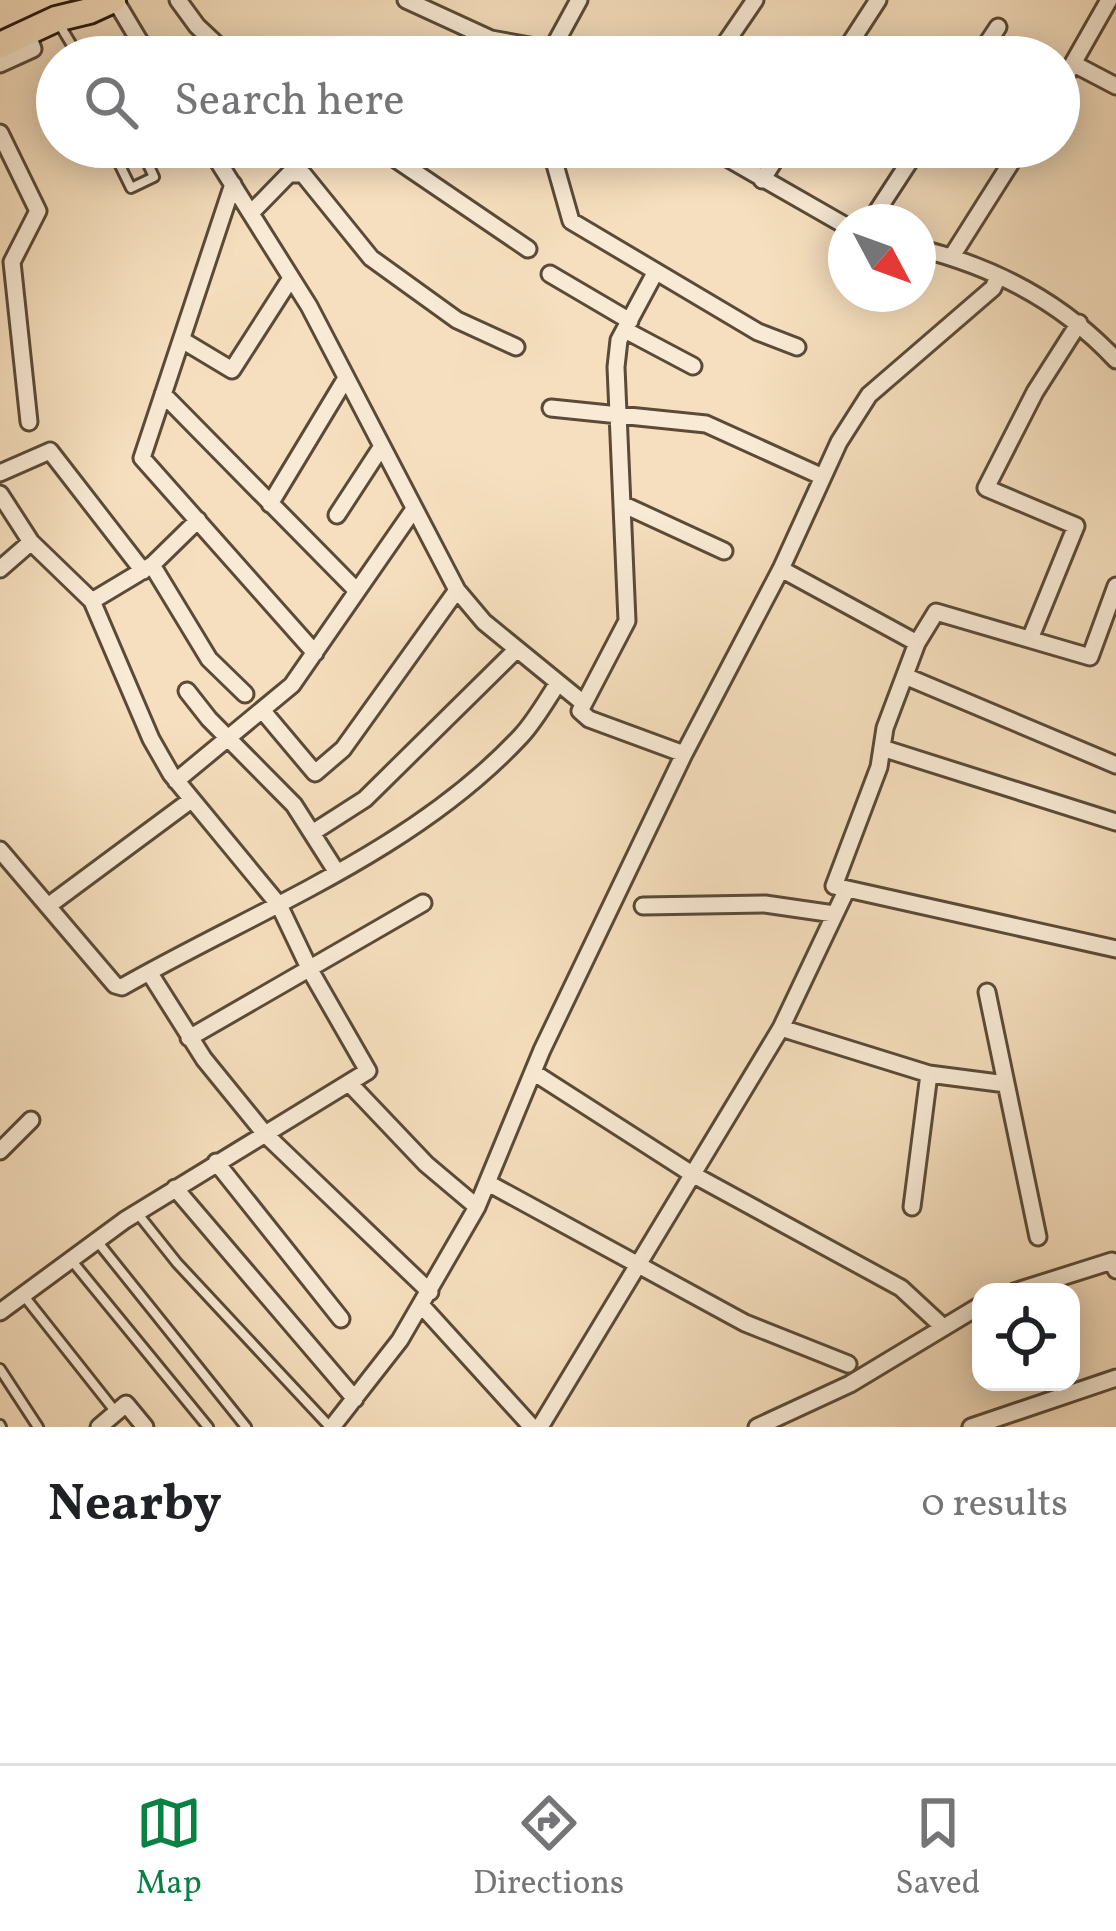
<!DOCTYPE html>
<html lang="en">
<head>
<meta charset="utf-8">
<style>
  body { margin:0; font-family:Vollkorn,serif; background:#f6f6f6; color:#202124 }
  .controls { position:absolute; right:36px; bottom:36px; display:grid; overflow:hidden; border-radius:24px; box-shadow:0 6px 30px #0003 }
  .controls button { width:108px; height:108px; display:grid; place-items:center; padding:0; border:0; border-bottom:3px solid #e0e0e0; background:#fff; color:#202124; font:60px sans-serif }
  .compass { position:absolute; left:828px; top:204px; width:108px; height:108px; border-radius:50%; background:#fff; box-shadow:0 6px 30px #0003; rotate:131deg }
  .list { margin:0; padding:0; list-style:none }
  h2 { display:flex; justify-content:space-between; align-items:center; height:156px; margin:0; padding:0 48px; font-size:51px }
  h2 small { font-size:39px; font-weight:400; color:#757577 }
  .icon { flex:none; width:66px; height:66px; fill:none; stroke:currentColor; stroke-width:2; stroke-linecap:round; stroke-linejoin:round }
  .map { position:relative; flex:none; width:1116px; height:1427px; overflow:hidden }
  .search { position:absolute; background:#fff; box-shadow:0 6px 30px #0003; left:36px; right:36px; top:36px; height:132px; display:flex; align-items:center; gap:30px; box-sizing:border-box; padding:0 42px; border-radius:66px; color:#757577; font-size:45px }
  .sheet { height:336px; background:#fff }
  nav { display:flex; justify-content:space-around; align-items:center; box-sizing:border-box; height:168px; border-top:3px solid #e0e0e0; background:#fff; font-size:33px; color:#757577 }
  nav a { display:grid; justify-items:center; gap:6px }
  nav .on { color:#0b8043 }
  .map>svg:first-child { display:block }
  .lines { fill:none; stroke-linecap:round; stroke-linejoin:round }
  .service-casing { stroke:#5a4a37; stroke-width:14 }
  .minor-casing { stroke:#5a4a37; stroke-width:21 }
  .primary-casing { stroke:#26180a; stroke-width:30 }
  .service { stroke:#f9ead5; stroke-width:8 }
  .minor { stroke:#f9ead5; stroke-width:15 }
  .primary { stroke:#f6dfbe; stroke-width:24 }
</style>
</head>
<body>
<div class="map">
<svg width="1116" height="1427" viewBox="0 0 1116 1427">
  <rect width="100%" height="100%" fill="#f6dfbe"/>
  <filter id="stains"><feTurbulence type="fractalNoise" baseFrequency=".00167" numOctaves="4"/><feColorMatrix values="0 0 0 0 .2 0 0 0 0 .09 0 0 0 0 .02 0 0 0 .5 -.17"/></filter>
  <radialGradient id="worn" r=".72"><stop offset=".6" stop-color="#630" stop-opacity="0"/><stop offset="1" stop-color="#630" stop-opacity=".3"/></radialGradient>
  <g class="lines">
    <g class="service-casing">
      <path id="service" d="M58 22 79 57
        M111 147 131 188 154 177 140 147
        M138 1214 177 1263 330 1427
        M97 1241 246 1427
        M72 1261 208 1427
        M24 1296 115 1411
        M0 1369 38 1427
        M0 1425 1 1427"/>
    </g>
    <g class="minor-casing">
      <path id="minor" d="M115 0 149 57
        M178 0 197 26 230 57
        M406 0 491 39 530 46 553 57
        M549 55 579 0
        M716 57 755 0
        M841 57 878 0
        M978 57 998 27
        M0 64 33 49 27 32
        M1074 64 1116 86
        M1059 88 1109 0
        M0 133 38 211 12 262 29 422
        M209 147 309 306 457 590 484 622 582 702
        M378 147 528 249
        M550 147 571 221 758 332 797 347
        M708 147 846 226
        M762 180 783 147
        M233 184 142 458 315 653
        M251 213 289 174H303L371 258 457 320 516 347
        M870 222 919 147
        M918 248C995 267 1062 302 1116 360
        M952 256 1021 147
        M655 273 619 340 616 367 627 621 580 711 589 719 684 754
        M550 274 630 321
        M625 330 693 366
        M182 340 232 370 291 278
        M163 394 357 591
        M551 408 706 424 823 477
        M0 473 50 451 143 571
        M0 494 31 542 92 601 151 739 171 774 279 905 310 970 368 1071 125 1220 0 1312
        M270 504 346 378
        M622 504 724 551
        M337 515 382 446
        M152 565 209 659 245 694
        M0 569 31 542
        M781 569 917 643 885 728 879 767 834 886 1116 949
        M92 601 152 565 198 520
        M1030 639 1076 526 986 488 1035 392 1079 323
        M917 643 936 612 1090 657 1116 586
        M905 676 1116 765
        M187 691 209 719 294 805 336 871
        M262 710 315 773 343 749 457 590
        M882 748 1116 822
        M176 781 292 685 414 509
        M312 833 365 799 516 650
        M0 850 115 985 122 987C257 910 413 852 521 736 535 721 546 701 558 683
        M48 906 191 800
        M643 906 765 904 834 914
        M149 972 204 1059 265 1134 430 1292
        M987 992 1038 1237
        M781 1028 929 1074 1006 1084
        M189 1038 423 903
        M533 1072 692 1174 901 1288 942 1326
        M350 1084 426 1164 477 1207
        M0 1151 31 1120
        M216 1162 341 1319
        M488 1183 745 1323 848 1364
        M175 1188 355 1399
        M912 1207 929 1074
        M1014 1292 1112 1261 1116 1270
        M422 1306 532 1427
        M99 1427 126 1404 145 1427
        M332 1427 400 1340 477 1207 542 1050 684 754 781 569 839 442 869 395 993 288 998 277
        M540 1427 781 1028 846 891
        M757 1427 850 1384 981 1305
        M971 1427 1116 1378"/>
    </g>
    <g class="primary-casing">
      <path id="primary" d="M0 45 56 19 89 11 113 0"/>
    </g>
    <use href="#service" class="service"/>
    <use href="#minor" class="minor"/>
    <use href="#primary" class="primary"/>
  </g>
  <rect width="100%" height="100%" filter="url(#stains)"/>
  <rect width="100%" height="100%" fill="url(#worn)"/>
</svg>
<div class="controls">
<button><svg class="icon" aria-label="locate" viewBox="0 0 24 24"><circle cx="12" cy="12" r="6"/><path d="M12 2v4M12 18v4M2 12h4M18 12h4"/></svg></button>
</div>
<svg class="compass" viewBox="-18 -18 36 36"><path d="M0-13l5 13h-10z" fill="#e53935"/><path d="M0 13l5-13h-10z" fill="#757577"/></svg>
<div class="search"><svg class="icon" aria-label="search" viewBox="0 0 24 24"><circle cx="10" cy="10" r="6"/><path d="M15 15l6 6"/></svg>Search here</div>
</div>
<section class="sheet">
<h2>Nearby<small>0 results</small></h2>
<ul class="list">
</ul>
</section>
<nav>
<a class="on"><svg class="icon" aria-label="map" viewBox="0 0 24 24"><path d="M3 6l6-2 6 2 6-2v14l-6 2-6-2-6 2zM9 4v14M15 6v14"/></svg>Map</a>
<a><svg class="icon" aria-label="directions" viewBox="0 0 24 24"><path d="M12 3l9 9-9 9-9-9zM9 14v-3h6M13 9l2 2-2 2"/></svg>Directions</a>
<a><svg class="icon" aria-label="saved" viewBox="0 0 24 24"><path d="M7 4h10v16l-5-4-5 4z"/></svg>Saved</a>
</nav>
</body>
</html>
